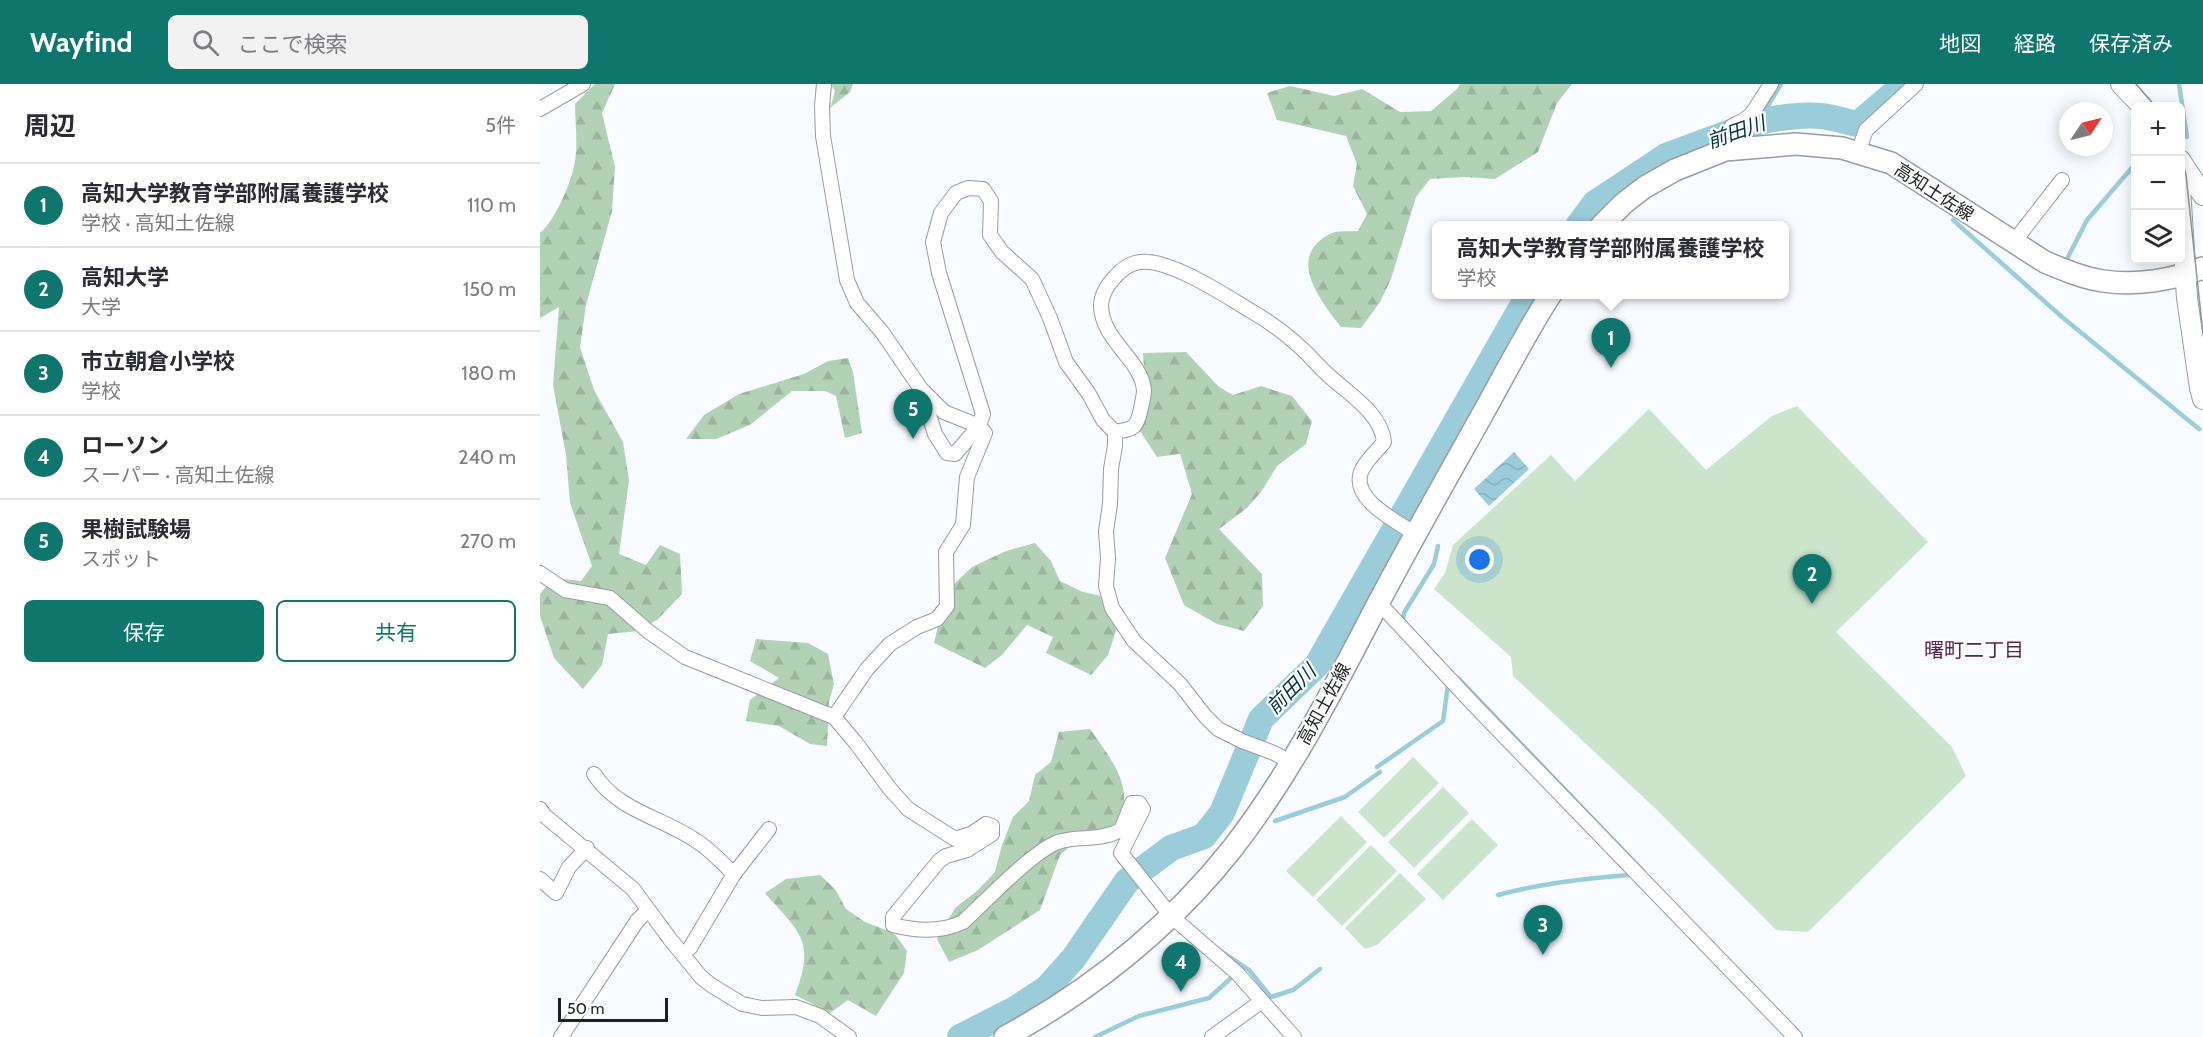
<!DOCTYPE html>
<html lang="ja">
<meta charset="utf-8">
<style>
:root{--surface:#fff;--page:#f2f2f3;--text:#2b2b33;--muted:#7c7c81;--line:#e1e1e2;--accent:#0f766e}
body{margin:0;font-family:Cabin,"Noto Sans JP",sans-serif;background:var(--page);color:var(--text)}
.controls{position:absolute;right:18px;top:18px;display:grid;overflow:hidden;border-radius:9px;box-shadow:0 3px 15px #0003}
.controls button{width:54px;height:54px;display:grid;place-items:center;padding:0;border:0;border-bottom:2px solid var(--line);background:var(--surface);color:var(--text);font:30px sans-serif}
.compass{position:absolute;left:1519px;top:18px;width:54px;height:54px;border-radius:50%;background:var(--surface);box-shadow:0 3px 15px #0003;rotate:55deg}
.scale{position:absolute;left:18px;bottom:15px;width:110px;box-sizing:border-box;padding-left:6px;border:3px solid #1e2021;border-top:0;font-size:16px;line-height:21px;white-space:nowrap;color:#1e2021;-webkit-text-stroke:4px #fff;paint-order:stroke}
.you{position:absolute;left:940px;top:476px;width:21px;height:21px;margin:-15px;border:4px solid #fff;border-radius:50%;background:#1a73e8;box-shadow:0 0 0 9px #1a73e833}
.badge{display:grid;place-items:center;width:39px;height:39px;border-radius:50%;background:var(--accent);color:#fff;font-size:20px;font-weight:700}
.pin{position:absolute;translate:-50% -50px;filter:drop-shadow(0 2px 3px #0008)}
.pin::after{content:'';position:absolute;top:32px;width:21px;height:18px;background:inherit;clip-path:polygon(0 0,100% 0,50% 100%)}
.popup{position:absolute;left:892px;top:137px;width:357px;height:78px;box-sizing:border-box;display:grid;place-content:center;border-radius:9px;background:var(--surface);filter:drop-shadow(0 2px 4px #0005);font-size:20px;white-space:nowrap;color:var(--muted)}
.popup b{font-size:22px;color:var(--text)}
.popup::after{content:'';position:absolute;left:50%;top:100%;margin-left:-12px;border:12px solid transparent;border-top-color:var(--surface)}
.list{margin:0;padding:0;list-style:none}
h2{display:flex;justify-content:space-between;align-items:center;height:78px;margin:0;padding:0 24px;font-size:26px}
h2 small{font-size:20px;font-weight:400;color:var(--muted)}
.list li{display:grid;grid-template-columns:39px 1fr auto;gap:18px;align-items:center;box-sizing:border-box;height:84px;padding:0 24px;border-top:2px solid var(--line)}
.list b{display:block;font-size:22px;white-space:nowrap}
.list p{margin:0;font-size:20px;white-space:nowrap;color:var(--muted)}
.list em{font-size:20px;font-style:normal;color:var(--muted)}
.actions{display:flex;gap:12px;padding:18px 24px}
.actions a{flex:1;padding:14px 0;border:2px solid var(--accent);border-radius:9px;text-align:center;font-size:21px;color:var(--accent)}
.actions .main{background:var(--accent);color:#fff}
.icon{flex:none;width:33px;height:33px;fill:none;stroke:currentColor;stroke-width:2;stroke-linecap:round;stroke-linejoin:round}
.map{position:relative;flex:none;width:1663px;height:953px;overflow:hidden}
header{display:flex;align-items:center;gap:36px;box-sizing:border-box;height:84px;padding:0 30px;background:var(--accent);color:#fff}
header strong{font-size:28px}
nav{display:flex;gap:33px;margin-inline-start:auto;font-size:21px}
.search{width:420px;height:54px;background:var(--page);display:flex;align-items:center;gap:15px;box-sizing:border-box;padding:0 21px;border-radius:9px;color:var(--muted);font-size:22px}
main{display:flex}
aside{flex:1;background:var(--surface)}
.map>svg:first-child{display:block}
.forest{fill:url(#forest-firs)}
.park{fill:#cae5cc}
.water{fill:url(#water-waves)}
.lines{fill:none;stroke-linecap:round;stroke-linejoin:round}
.stream{stroke:#9bccd9;stroke-width:4.5}
.river{stroke:#9bccd9;stroke-width:26}
.street-casing{stroke:#989ba0;stroke-width:16}
.secondary-casing{stroke:#989ba0;stroke-width:22}
.primary-casing{stroke:#989ba0;stroke-width:24}
.street{stroke:#fff;stroke-width:14}
.secondary{stroke:#fff;stroke-width:20}
.primary{stroke:#fff;stroke-width:21}
.tram{stroke:#929597;stroke-width:1.5}
.labels{text-anchor:middle;stroke-width:4.5;stroke-linejoin:round;paint-order:stroke}
.street-label{font-size:18px;fill:#1e2021;stroke:#fff}
.water-label{font-size:20px;font-style:italic;fill:#00303a;stroke:#fff}
.neighbourhood-label{font-size:20px;fill:#58224f;stroke:#fff}
</style>
<header>
<strong>Wayfind</strong>
<div class="search"><svg class="icon" aria-label="search" viewBox="0 0 24 24"><circle cx="10" cy="10" r="6"/><path d="M15 15l6 6"/></svg>ここで検索</div>
<nav><a>地図</a><a>経路</a><a>保存済み</a></nav>
</header>
<main>
<aside>
<h2>周辺<small>5件</small></h2>
<ul class="list">
<li><span class="badge">1</span><div><b>高知大学教育学部附属養護学校</b><p>学校 · 高知土佐線</p></div><em>110 m</em></li>
<li><span class="badge">2</span><div><b>高知大学</b><p>大学</p></div><em>150 m</em></li>
<li><span class="badge">3</span><div><b>市立朝倉小学校</b><p>学校</p></div><em>180 m</em></li>
<li><span class="badge">4</span><div><b>ローソン</b><p>スーパー · 高知土佐線</p></div><em>240 m</em></li>
<li><span class="badge">5</span><div><b>果樹試験場</b><p>スポット</p></div><em>270 m</em></li>
</ul>
<div class="actions"><a class="main">保存</a><a>共有</a></div>
</aside>
<div class="map">
<svg width="1663" height="953" viewBox="0 0 1663 953">
<defs>
<pattern id="forest-firs" width="22" height="20" patternUnits="userSpaceOnUse" patternTransform="scale(1.5)"><rect width="22" height="20" fill="#b2d2b5"/><path d="M5 1l3.5 6h-7zM16 11l3.5 6h-7z" fill="#99b49b"/></pattern>
<pattern id="water-waves" width="16" height="10" patternUnits="userSpaceOnUse" patternTransform="scale(1.5)"><rect width="16" height="10" fill="#9bccd9"/><path d="M0 5q4-4 8 0t8 0" fill="none" stroke="#85afba"/></pattern>
</defs>
<rect width="100%" height="100%" fill="#f8fbff"/>
<g class="forest">
<path d="M55 0H75L62 29 75 83 72 127 46 221 40 263 54 306 83 358 89 396 79 470 106 481 120 461 140 470 142 510 117 536 98 547 68 550 62 581 43 605 14 574 0 532V510L13 494 41 497 52 482 30 419 26 371 13 301 19 223 0 234V149C15 137 32 97 35 77 38 59 35 39 35 20Z"/>
<polygon points="290,0 313,0 310,8 290,24 295,7"/>
<path d="M920 0H1032L1017 19 998 68 955 95 925 93 890 95 876 113 851 195 840 218 821 244 801 243C781 217 745 173 790 150 797 146 809 148 818 147L827 130 813 102 817 80 806 52 737 36 727 9 750 2 794 12 822 5 860 28 891 27 917 5Z"/>
<polygon points="646,268 679,303 693,311 721,302 752,312 772,337 766,360 737,382 721,408 707,424 679,445 722,490 723,522 704,547 677,540 644,521 625,474 652,410 640,370 617,373 596,341 606,311 603,269"/>
<polygon points="308,274 313,288 322,349 305,354 296,312 285,307 252,307 210,341 176,355 146,355 164,331 199,310 264,290 288,277"/>
<polygon points="495,459 511,477 520,497 543,508 566,513 577,544 568,571 551,591 506,569 513,553 487,541 462,571 445,584 394,559 406,508 432,483 466,467"/>
<polygon points="216,555 268,559 288,570 294,600 289,618 287,662 270,660 239,642 206,637 210,616 239,594 210,577"/>
<path d="M550 645C566 668 595 702 580 732 576 740 568 748 563 755L535 758 520 771 500 826 438 866 409 878 397 855 415 824 438 806 455 788 462 761 473 733 489 717 495 691 511 678 519 648Z"/>
<path d="M280 791 295 805 306 825 325 838 354 849 367 867 364 889 336 932 308 916 290 929 255 911C276 857 260 849 225 809L246 795Z"/>
</g>
<g class="park">
<polygon points="1257,322 1388,458 1296,548 1412,663 1426,692 1268,848 1236,846 1115,724 973,592 971,573 894,505 905,489 913,461 1011,371 1035,397 1109,325 1166,386 1232,332"/>
<polygon points="873,673 899,699 844,754 818,728"/>
<polygon points="903,703 929,729 874,784 848,758"/>
<polygon points="801,732 827,758 773,813 746,787"/>
<polygon points="932,735 958,761 903,816 877,790"/>
<polygon points="831,761 857,787 802,842 776,816"/>
<polygon points="860,789 886,815 837,861 825,865 805,844"/>
</g>
<polygon class="water" points="974,368 989,385 949,422 934,405"/>
<g class="lines">
<g class="stream">
<polyline points="1639,0 1647,53"/>
<polyline points="1218,38 1241,0"/>
<polyline points="1413,136 1522,233 1659,345"/>
<polyline points="1525,179 1547,136 1596,79"/>
<polyline points="865,539 863,536 864,529 894,480 898,462"/>
<polyline points="919,595 1104,788"/>
<polyline points="837,683 903,637 908,601 905,598"/>
<polyline points="735,737 805,713 840,688"/>
<path d="M958 811C1003 799 1043 795 1088 791"/>
<polyline points="675,863 709,886 731,913 753,906 780,885"/>
<polyline points="555,953 599,932 669,914 690,895"/>
</g>
<g class="river">
<path d="M1038 142 1055 119 1126 72 1218 38C1238 34 1260 30 1281 32 1293 33 1306 38 1318 40L1365 0"/>
<polyline points="420,953 475,925 507,904 533,875 587,797 631,764 664,752 682,729 721,635 777,581 989,210"/>
</g>
<defs>
<g id="street">
<polyline points="284,0 282,22 283,52 307,196 317,219 342,248 381,305 404,328 439,342 445,349 427,393 423,441 406,468 407,522 397,535 377,543 350,560 327,585 294,633"/>
<polyline points="0,25 43,0"/>
<path d="M1189 65C1186 31 1197 47 1212 29 1219 20 1225 9 1231 0"/>
<polyline points="1318,68 1326,46 1376,0"/>
<polyline points="1473,159 1522,96"/>
<path d="M381 305 395 350 407 369 415 370 439 342 443 330 399 189 393 158 401 129 416 109 428 104 443 105 451 117 450 151 462 168 492 195 510 234 526 278 549 310 563 336 575 348C594 345 597 344 601 324 602 319 604 311 604 306 601 275 562 257 561 222 561 212 567 201 574 194 580 187 590 179 600 178 629 174 686 212 711 227 737 242 758 259 778 281 799 305 841 325 844 358 838 366 825 377 821 388 811 416 857 437 875 450"/>
<polyline points="575,348 575,362 571,385 570,420 566,447 568,474 566,502 572,524 594,557 640,600 665,632 678,645 702,657 734,669 752,679"/>
<path d="M0 489 25 506 70 514 109 548 145 573 294 633 316 659 350 705 368 725 415 755 431 750 446 740 452 742V750L427 766 406 772 399 777 353 833V841C376 847 400 849 423 838 445 818 493 767 518 758 540 751 558 758 581 746L592 719H599L603 725 581 769 631 832 697 889 754 953"/>
<polyline points="839,519 934,621 1255,953"/>
<path d="M54 690C78 727 121 733 155 756 170 765 181 778 194 790"/>
<polyline points="0,725 5,732 93,805 130,855 161,893 171,901 202,920 222,924 256,923 280,932 309,953"/>
<polyline points="0,795 16,809 29,783 47,764"/>
<polyline points="150,864 194,790 229,745"/>
<polyline points="21,953 97,837 108,826"/>
<polyline points="672,953 722,917"/>
</g>
<g id="secondary">
<polyline points="1581,0 1602,22"/>
<polyline points="1640,76 1663,111"/>
<polyline points="1640,104 1647,214 1660,304 1663,315"/>
</g>
<g id="primary">
<path d="M1061 142 1084 119 1105 103 1135 86 1185 66 1256 60 1302 64 1351 79 1505 178C1524 186 1543 194 1563 197 1595 202 1633 196 1663 184"/>
<path d="M465 953C553 905 630 843 692 765 748 693 790 612 832 531 867 464 904 399 941 333 964 292 985 250 1011 210"/>
</g>
</defs>
<use href="#street" class="street-casing"/>
<use href="#secondary" class="secondary-casing"/>
<use href="#primary" class="primary-casing"/>
<use href="#street" class="street"/>
<use href="#secondary" class="secondary"/>
<use href="#primary" class="primary"/>
<g class="tram">
<polyline points="1596,0 1615,22"/>
<polyline points="1640,68 1646,91 1663,250"/>
</g>
</g>
<g class="labels">
<g class="street-label">
<text transform="translate(1394 108) rotate(33)" y="6">高知土佐線</text>
<text transform="translate(784 620) rotate(-61)" y="6">高知土佐線</text>
</g>
<g class="water-label">
<text transform="translate(1196 48) rotate(-19)" y="7">前田川</text>
<text transform="translate(751 605) rotate(-45)" y="7">前田川</text>
</g>
<g class="neighbourhood-label">
<text x="1434" y="573">曙町二丁目</text>
</g>
</g>
</svg>
<div class="controls">
<button>+</button>
<button>−</button>
<button><svg class="icon" aria-label="layers" viewBox="0 0 24 24"><path d="M12 4l9 5-9 5-9-5zM3 14l9 5 9-5"/></svg></button>
</div>
<svg class="compass" viewBox="-18 -18 36 36"><path d="M0-13l5 13h-10z" fill="#e53935"/><path d="M0 13l5-13h-10z" fill="#7c7c81"/></svg>
<div class="scale">50 m</div>
<div class="you"></div>
<div class="pin badge" style="left:1071px;top:284px">1</div>
<div class="popup"><b>高知大学教育学部附属養護学校</b>学校</div>
<div class="pin badge" style="left:1272px;top:520px">2</div>
<div class="pin badge" style="left:1003px;top:871px">3</div>
<div class="pin badge" style="left:641px;top:908px">4</div>
<div class="pin badge" style="left:373px;top:355px">5</div>
</div>
</main>
